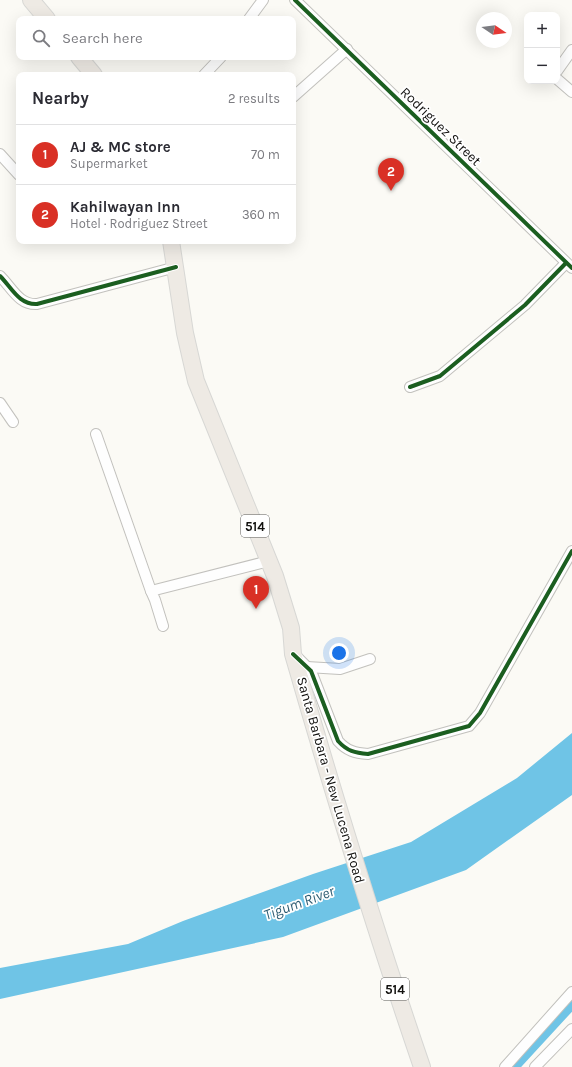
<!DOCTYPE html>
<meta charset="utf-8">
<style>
:root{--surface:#fff;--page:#f7f7f7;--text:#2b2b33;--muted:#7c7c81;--line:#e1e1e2;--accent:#d93025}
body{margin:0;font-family:Karla,sans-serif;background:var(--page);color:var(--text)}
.controls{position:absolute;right:12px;top:12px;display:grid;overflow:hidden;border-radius:8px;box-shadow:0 4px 16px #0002}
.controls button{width:36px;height:36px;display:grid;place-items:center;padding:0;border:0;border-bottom:1px solid var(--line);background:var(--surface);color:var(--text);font:20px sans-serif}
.compass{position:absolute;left:476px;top:12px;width:36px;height:36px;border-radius:50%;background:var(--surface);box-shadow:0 4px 16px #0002;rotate:103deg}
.you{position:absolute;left:339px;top:653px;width:14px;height:14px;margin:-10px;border:3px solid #fff;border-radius:50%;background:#1a73e8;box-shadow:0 0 0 6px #1a73e833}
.badge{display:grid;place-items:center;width:26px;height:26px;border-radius:50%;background:var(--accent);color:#fff;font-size:13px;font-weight:700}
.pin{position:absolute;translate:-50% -33px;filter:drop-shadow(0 1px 2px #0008)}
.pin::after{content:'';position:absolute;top:21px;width:14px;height:12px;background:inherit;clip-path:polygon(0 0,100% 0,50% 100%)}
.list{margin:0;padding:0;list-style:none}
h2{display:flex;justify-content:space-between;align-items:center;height:52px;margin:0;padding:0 16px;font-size:17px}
h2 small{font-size:13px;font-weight:400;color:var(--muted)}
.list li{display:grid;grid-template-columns:26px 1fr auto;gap:12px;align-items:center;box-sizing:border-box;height:60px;padding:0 16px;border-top:1px solid var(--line)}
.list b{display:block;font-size:15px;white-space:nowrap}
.list p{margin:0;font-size:13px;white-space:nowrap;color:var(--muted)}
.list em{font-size:13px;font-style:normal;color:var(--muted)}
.icon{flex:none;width:22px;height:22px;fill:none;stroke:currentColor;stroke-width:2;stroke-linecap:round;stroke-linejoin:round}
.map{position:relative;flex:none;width:572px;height:1067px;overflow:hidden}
.search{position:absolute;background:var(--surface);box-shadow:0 4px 16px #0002;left:16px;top:16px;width:280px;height:44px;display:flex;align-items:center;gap:10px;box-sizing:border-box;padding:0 14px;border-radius:8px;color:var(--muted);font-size:15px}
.panel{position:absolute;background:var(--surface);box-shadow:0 4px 16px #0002;left:16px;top:72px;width:280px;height:172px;border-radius:8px}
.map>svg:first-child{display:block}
.water{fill:#6fc4e6}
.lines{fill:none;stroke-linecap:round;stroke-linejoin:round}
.canal{stroke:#6fc4e6;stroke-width:9}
.minor-casing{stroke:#c2c1bd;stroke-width:12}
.primary-casing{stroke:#d7d7d4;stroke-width:18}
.minor{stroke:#fefefe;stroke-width:10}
.primary{stroke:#eeeae4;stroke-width:16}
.cycleway-casing{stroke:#fff;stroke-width:6}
.cycleway{stroke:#1b5e20;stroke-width:4}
.labels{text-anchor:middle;stroke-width:3.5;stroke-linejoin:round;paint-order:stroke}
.shield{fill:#fff;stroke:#595857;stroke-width:1}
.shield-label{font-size:13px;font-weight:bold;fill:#12110f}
.street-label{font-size:14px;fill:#12110f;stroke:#fff}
.water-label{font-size:15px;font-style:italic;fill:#2e5d73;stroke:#fff}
</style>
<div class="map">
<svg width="572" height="1067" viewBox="0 0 572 1067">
<rect width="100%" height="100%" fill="#fbfaf5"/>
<polygon class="water" points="572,733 572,795 466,870 283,937 0,999 0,968 128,944 183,921 313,874 411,842 517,778"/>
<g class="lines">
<polyline class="canal" points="515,1067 572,1005"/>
<defs>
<g id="minor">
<polyline points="295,0 572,268"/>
<polyline points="249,19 263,0"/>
<polyline points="557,71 572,50"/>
<polyline points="204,75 221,57"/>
<polyline points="557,79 572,92"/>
<polyline points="293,97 347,49"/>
<polyline points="0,154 19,175"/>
<path d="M0 276C12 288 19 305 37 304L176 267"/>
<polyline points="410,387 440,376 525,305 566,263"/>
<polyline points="0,403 13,422"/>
<polyline points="96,434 151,591"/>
<polyline points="163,626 155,600 151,591 269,561"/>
<path d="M295 655 311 671 338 741C347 751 355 753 368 754L469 726 480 713 572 551"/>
<polyline points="307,667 340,669 370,659"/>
<polyline points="505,1067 572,992"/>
<polyline points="535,1067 572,1029"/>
</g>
<g id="primary">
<polyline points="31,0 47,19"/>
<polyline points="79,57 94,75"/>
<path d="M171 241 185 333 196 381 275 576 291 628 293 654C333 793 375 930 422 1067"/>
</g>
</defs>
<use href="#minor" class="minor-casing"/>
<use href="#primary" class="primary-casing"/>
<use href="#minor" class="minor"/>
<use href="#primary" class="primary"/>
<defs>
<g id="cycleway">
<polyline points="295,0 572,268"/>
<path d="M0 276C12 288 19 305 37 304L176 267"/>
<polyline points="410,387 440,376 525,305 566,263"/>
<path d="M293 654 311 671 338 741C347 751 355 753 368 754L469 726 480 713 572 551"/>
</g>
</defs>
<use href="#cycleway" class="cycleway-casing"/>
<use href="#cycleway" class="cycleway"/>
</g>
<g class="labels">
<g class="shield">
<rect x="241" y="515" width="28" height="22" rx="3"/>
<rect x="381" y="978" width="28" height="22" rx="3"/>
</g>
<g class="shield-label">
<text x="255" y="531">514</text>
<text x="395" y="994">514</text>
</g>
<g class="street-label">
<text transform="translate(441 126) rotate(44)" y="5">Rodriguez Street</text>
<text transform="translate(331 780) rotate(74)" y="5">Santa Barbara - New Lucena Road</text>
</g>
<g class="water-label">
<text transform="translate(299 903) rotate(-20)" y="5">Tigum River</text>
</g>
</g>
</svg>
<div class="controls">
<button>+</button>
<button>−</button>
</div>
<svg class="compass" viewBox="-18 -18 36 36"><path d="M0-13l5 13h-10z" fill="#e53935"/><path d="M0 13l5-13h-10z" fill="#7c7c81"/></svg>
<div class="you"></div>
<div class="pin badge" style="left:256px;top:609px">1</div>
<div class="pin badge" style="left:391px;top:191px">2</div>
<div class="search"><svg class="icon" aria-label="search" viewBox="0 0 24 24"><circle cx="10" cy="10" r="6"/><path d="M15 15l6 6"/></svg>Search here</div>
<section class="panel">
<h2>Nearby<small>2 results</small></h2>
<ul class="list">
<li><span class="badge">1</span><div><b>AJ &amp; MC store</b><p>Supermarket</p></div><em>70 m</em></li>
<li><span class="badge">2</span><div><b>Kahilwayan Inn</b><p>Hotel · Rodriguez Street</p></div><em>360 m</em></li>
</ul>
</section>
</div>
